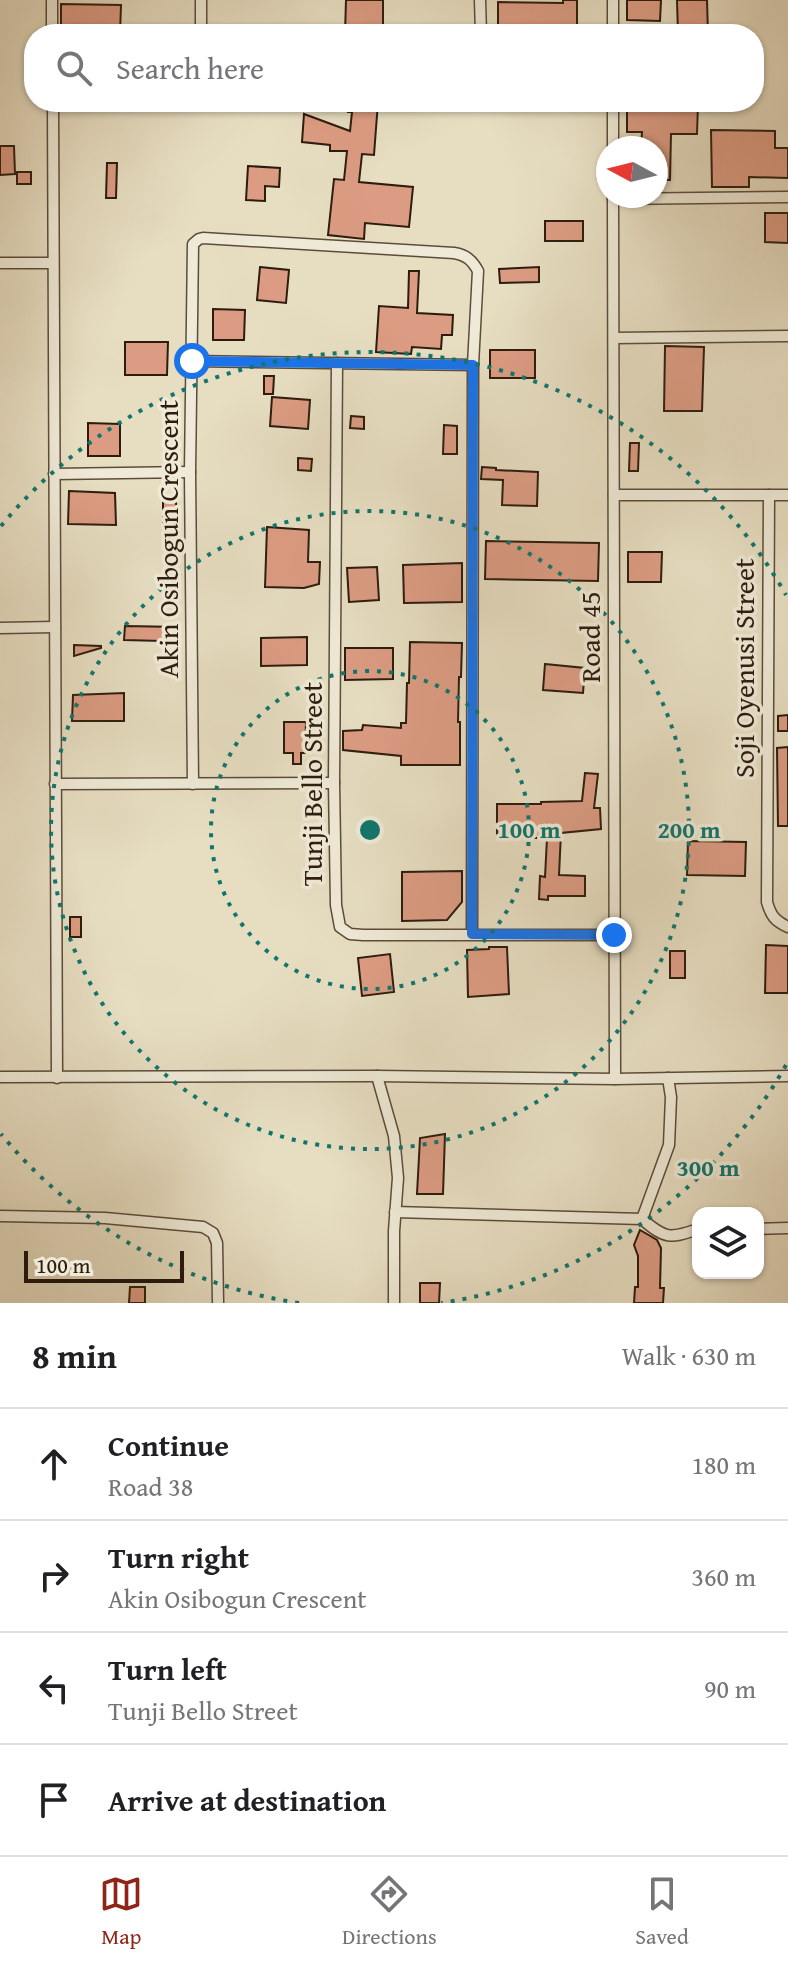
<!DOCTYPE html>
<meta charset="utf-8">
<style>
:root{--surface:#fff;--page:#f2f2f2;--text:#202124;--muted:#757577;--line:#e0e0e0;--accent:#8f2418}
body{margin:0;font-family:"Gentium Book Plus",serif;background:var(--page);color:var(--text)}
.controls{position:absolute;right:24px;bottom:24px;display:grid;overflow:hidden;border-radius:16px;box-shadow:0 2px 6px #0004}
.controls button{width:72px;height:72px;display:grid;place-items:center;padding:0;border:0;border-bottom:2px solid var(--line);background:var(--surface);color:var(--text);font:40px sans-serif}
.compass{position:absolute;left:596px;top:136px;width:72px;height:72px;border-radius:50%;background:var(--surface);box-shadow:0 2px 6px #0004;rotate:277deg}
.scale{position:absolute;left:24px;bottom:20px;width:160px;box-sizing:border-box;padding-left:8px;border:4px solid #2d1c0e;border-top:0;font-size:22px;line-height:28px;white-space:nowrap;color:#2d1c0e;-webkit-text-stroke:6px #efead7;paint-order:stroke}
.stop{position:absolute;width:24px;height:24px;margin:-18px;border:6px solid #1a73e8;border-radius:50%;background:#fff}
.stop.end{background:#1a73e8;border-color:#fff;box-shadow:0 2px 8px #0008}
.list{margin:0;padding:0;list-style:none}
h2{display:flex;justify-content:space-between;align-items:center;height:104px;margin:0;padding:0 32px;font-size:34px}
h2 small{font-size:26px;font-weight:400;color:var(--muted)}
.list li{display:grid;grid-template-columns:52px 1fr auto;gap:24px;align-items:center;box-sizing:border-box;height:112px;padding:0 32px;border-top:2px solid var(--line)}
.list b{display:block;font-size:30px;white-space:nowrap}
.list p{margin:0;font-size:26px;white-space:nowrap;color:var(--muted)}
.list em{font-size:26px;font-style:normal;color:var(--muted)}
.icon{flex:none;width:44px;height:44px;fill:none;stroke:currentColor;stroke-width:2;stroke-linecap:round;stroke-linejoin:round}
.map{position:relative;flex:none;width:788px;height:1303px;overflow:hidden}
.search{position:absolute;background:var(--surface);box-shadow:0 2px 6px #0004;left:24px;right:24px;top:24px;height:88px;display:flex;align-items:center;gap:20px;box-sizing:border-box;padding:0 28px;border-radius:32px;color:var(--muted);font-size:30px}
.sheet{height:552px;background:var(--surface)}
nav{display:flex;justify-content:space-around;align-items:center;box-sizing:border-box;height:112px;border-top:2px solid var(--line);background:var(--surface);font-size:22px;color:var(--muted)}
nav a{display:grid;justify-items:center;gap:4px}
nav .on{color:var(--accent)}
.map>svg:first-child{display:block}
.building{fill:#dc9c83;stroke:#2d1c0e;stroke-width:2}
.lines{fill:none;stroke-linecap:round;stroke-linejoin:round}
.minor-casing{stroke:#5c4c3b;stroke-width:13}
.minor{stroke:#efead7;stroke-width:10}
.route{stroke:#1a73e8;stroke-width:10}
.ring{fill:none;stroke:#0f766e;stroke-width:4;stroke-dasharray:4 8}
.labels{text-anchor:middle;stroke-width:7;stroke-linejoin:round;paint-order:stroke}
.street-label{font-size:28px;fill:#2d1c0e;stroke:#efead7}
.centre{fill:#0f766e;stroke:#efead7;stroke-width:4}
.ring-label{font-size:24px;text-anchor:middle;font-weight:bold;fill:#0f766e;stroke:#efead7;stroke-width:7;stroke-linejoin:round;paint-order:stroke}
</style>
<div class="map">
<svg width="788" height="1303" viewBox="0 0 788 1303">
<rect width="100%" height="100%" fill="#e7dec2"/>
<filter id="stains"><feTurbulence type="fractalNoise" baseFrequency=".0025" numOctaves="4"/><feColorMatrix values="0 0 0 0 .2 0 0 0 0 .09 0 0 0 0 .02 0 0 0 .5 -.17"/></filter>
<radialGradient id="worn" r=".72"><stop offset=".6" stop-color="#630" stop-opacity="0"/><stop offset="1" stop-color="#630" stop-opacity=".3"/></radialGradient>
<g class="building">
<polygon points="346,0 383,0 383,34 345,34"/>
<polygon points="563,0 577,0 577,26 498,25 498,2 563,3"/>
<polygon points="627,0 661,0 660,21 627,20"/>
<polygon points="677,0 707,0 708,34 678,34"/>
<polygon points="61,4 121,5 120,34 61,34"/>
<polygon points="349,102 378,102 374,155 362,154 359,182 413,187 409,227 365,223 364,239 328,235 334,179 344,180 347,151 330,151 330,145 302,142 304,114 350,131 352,112 348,112"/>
<polygon points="627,102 698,104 697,134 671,134 670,180 656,180 656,148 641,148 642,132 627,132"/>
<polygon points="711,130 775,131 775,148 788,148 788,178 749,177 749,187 712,187"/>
<polygon points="0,146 14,146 15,174 0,175"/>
<polygon points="107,163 117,163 116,198 106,198"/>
<polygon points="248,166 280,168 279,187 265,186 265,201 246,200"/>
<rect x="17" y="172" width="14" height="12"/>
<polygon points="765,213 788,213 788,243 765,242"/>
<rect x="545" y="221" width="38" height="20"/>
<polygon points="260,267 289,270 286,303 257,300"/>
<polygon points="539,267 539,282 500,283 499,269"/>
<polygon points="409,271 419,271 417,313 453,315 452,335 442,335 441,349 412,347 411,354 376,352 379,306 408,308"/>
<polygon points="213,309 245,310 244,340 213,340"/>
<polygon points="125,342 168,342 167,375 125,375"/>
<polygon points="665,346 704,347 702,411 664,411"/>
<rect x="490" y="350" width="45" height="28"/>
<polygon points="264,376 274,376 273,394 264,394"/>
<polygon points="272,397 310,400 308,429 270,426"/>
<polygon points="351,416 364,417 364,429 350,428"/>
<polygon points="88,423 120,424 120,456 88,456"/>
<polygon points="444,425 457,426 457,454 443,454"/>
<polygon points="630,443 639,443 638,471 629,471"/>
<polygon points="298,458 312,459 311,471 298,470"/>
<polygon points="482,467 496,468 496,470 538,472 537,506 502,505 503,480 481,479"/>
<polygon points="69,491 115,493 116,525 68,524"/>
<polygon points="176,501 177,529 163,530 163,502"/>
<polygon points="267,527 309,530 308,562 320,562 319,584 304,588 265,587"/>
<polygon points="486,541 599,543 598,581 485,579"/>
<polygon points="628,552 662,552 661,582 628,582"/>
<polygon points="462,563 462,602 404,603 403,565"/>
<polygon points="377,567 379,600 349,602 347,568"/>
<polygon points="125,626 179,627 180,638 162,639 162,641 124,640"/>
<polygon points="307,637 307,665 261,666 261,638"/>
<polygon points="410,642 462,643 461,677 459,677 458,722 460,722 460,765 401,765 401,756 343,750 343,731 362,730 363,725 401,728 401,723 406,723 407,683 409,683"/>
<polygon points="74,645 101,646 101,648 74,656"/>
<polygon points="345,648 393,648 393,679 345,680"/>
<polygon points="545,664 585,668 583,693 543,690"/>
<polygon points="124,693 124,721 72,721 73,695"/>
<polygon points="788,715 788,731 778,731 778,716"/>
<polygon points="284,722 306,722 305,753 301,753 301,764 293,764 293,753 284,753"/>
<polygon points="788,747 788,826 778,826 777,748"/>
<polygon points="585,773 598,774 594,808 600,808 601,829 561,833 559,875 585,876 585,896 548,896 548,900 539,899 540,876 545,877 547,838 497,838 497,804 541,804 541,802 582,801"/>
<polygon points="688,841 746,842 745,876 687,875"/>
<polygon points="462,871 462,902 447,920 402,921 402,872"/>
<rect x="70" y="917" width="11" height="20"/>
<polygon points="766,945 788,946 788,993 765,993"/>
<polygon points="489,947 507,947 509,994 468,997 467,950 489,949"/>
<rect x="670" y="951" width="15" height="27"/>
<polygon points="390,954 394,992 362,996 358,958"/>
<polygon points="445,1134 443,1194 417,1194 420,1138"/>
<polygon points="640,1230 657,1240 661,1248 660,1288 664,1288 663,1303 634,1303 635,1287 638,1287 638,1256 634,1245"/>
<polygon points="420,1283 440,1283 439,1303 420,1303"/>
<polygon points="130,1287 145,1287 145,1303 129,1303"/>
</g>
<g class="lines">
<defs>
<g id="minor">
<polyline points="52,0 52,34"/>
<polyline points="201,0 201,34"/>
<polyline points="480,0 481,34"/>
<polyline points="613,0 613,34"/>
<polyline points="53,102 57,1078"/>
<polyline points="613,148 613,102"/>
<polyline points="613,196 615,1079"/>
<polyline points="613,199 788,197"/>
<polyline points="0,263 53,263"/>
<polyline points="614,338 788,336"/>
<polyline points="192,361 473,365"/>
<polyline points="337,363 334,783 336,905 340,927 350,934 363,935 614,935"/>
<polyline points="54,474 190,472"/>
<polyline points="614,495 788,495"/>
<path d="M769 495 767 902C771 916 775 921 788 927"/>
<polyline points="0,628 55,627"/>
<polyline points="55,784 334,783"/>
<path d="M193 784 190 472 193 244 199 239 203 238 454 253C466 255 472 260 478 271L473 365 472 934"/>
<polyline points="377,1076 394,1136 398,1178 394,1231 394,1303"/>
<polyline points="0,1077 377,1076 615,1079 788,1076"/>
<polyline points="395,1212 642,1219 669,1145 671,1097 668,1078"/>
<polyline points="0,1216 105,1218 203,1227 213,1233 217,1243 218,1303"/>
<path d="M642 1219C665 1239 670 1239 698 1229"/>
<polyline points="758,1229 788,1228"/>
</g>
</defs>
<use href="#minor" class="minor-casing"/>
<use href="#minor" class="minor"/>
</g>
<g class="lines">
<polyline class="route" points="192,361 473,365 472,934 614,935"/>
</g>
<g class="ring">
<circle cx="370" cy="830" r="159"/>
<circle cx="370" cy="830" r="319"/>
<path d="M786 1065A478 478 0 0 1 441 1303M299 1303A478 478 0 0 1 1 1134M1 526A478 478 0 0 1 786 595"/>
</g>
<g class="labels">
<g class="street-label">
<text transform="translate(168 539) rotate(-90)" y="10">Akin Osibogun Crescent</text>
<text transform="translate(590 637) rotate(-90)" y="10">Road 45</text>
<text transform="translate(744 668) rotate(-90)" y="10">Soji Oyenusi Street</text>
<text transform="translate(312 784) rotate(-90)" y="10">Tunji Bello Street</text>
</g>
</g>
<circle cx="370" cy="830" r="12" class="centre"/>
<g class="ring-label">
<text x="529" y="838">100 m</text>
<text x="689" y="838">200 m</text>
<text x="708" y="1176">300 m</text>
</g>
<rect width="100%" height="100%" filter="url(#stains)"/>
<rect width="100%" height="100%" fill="url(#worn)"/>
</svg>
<div class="controls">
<button><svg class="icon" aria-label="layers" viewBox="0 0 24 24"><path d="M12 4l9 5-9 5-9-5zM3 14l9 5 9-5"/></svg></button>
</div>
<svg class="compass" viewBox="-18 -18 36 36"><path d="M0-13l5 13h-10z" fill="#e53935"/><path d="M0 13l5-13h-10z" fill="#757577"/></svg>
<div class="scale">100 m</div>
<div class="stop" style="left:192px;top:361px"></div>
<div class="stop end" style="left:614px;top:935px"></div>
<div class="search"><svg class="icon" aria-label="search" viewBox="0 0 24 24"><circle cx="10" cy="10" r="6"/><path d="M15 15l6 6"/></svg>Search here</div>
</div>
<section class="sheet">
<h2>8 min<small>Walk · 630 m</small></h2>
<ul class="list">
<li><svg class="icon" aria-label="ahead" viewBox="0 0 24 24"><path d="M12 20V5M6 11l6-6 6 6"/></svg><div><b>Continue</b><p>Road 38</p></div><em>180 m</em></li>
<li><svg class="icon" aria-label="right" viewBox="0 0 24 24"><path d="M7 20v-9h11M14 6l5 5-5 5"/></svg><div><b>Turn right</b><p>Akin Osibogun Crescent</p></div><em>360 m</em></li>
<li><svg class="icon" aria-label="left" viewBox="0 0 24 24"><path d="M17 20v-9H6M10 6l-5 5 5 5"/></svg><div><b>Turn left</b><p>Tunji Bello Street</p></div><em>90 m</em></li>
<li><svg class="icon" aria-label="arrive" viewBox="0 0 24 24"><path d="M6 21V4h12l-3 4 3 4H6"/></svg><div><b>Arrive at destination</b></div></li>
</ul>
</section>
<nav>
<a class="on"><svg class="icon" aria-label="map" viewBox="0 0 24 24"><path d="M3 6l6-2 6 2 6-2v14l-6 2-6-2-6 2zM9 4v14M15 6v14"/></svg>Map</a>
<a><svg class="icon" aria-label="directions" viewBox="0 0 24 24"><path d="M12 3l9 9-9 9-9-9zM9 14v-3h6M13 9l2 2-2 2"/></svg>Directions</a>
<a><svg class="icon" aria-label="saved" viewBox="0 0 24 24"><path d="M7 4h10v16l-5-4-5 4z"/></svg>Saved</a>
</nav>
